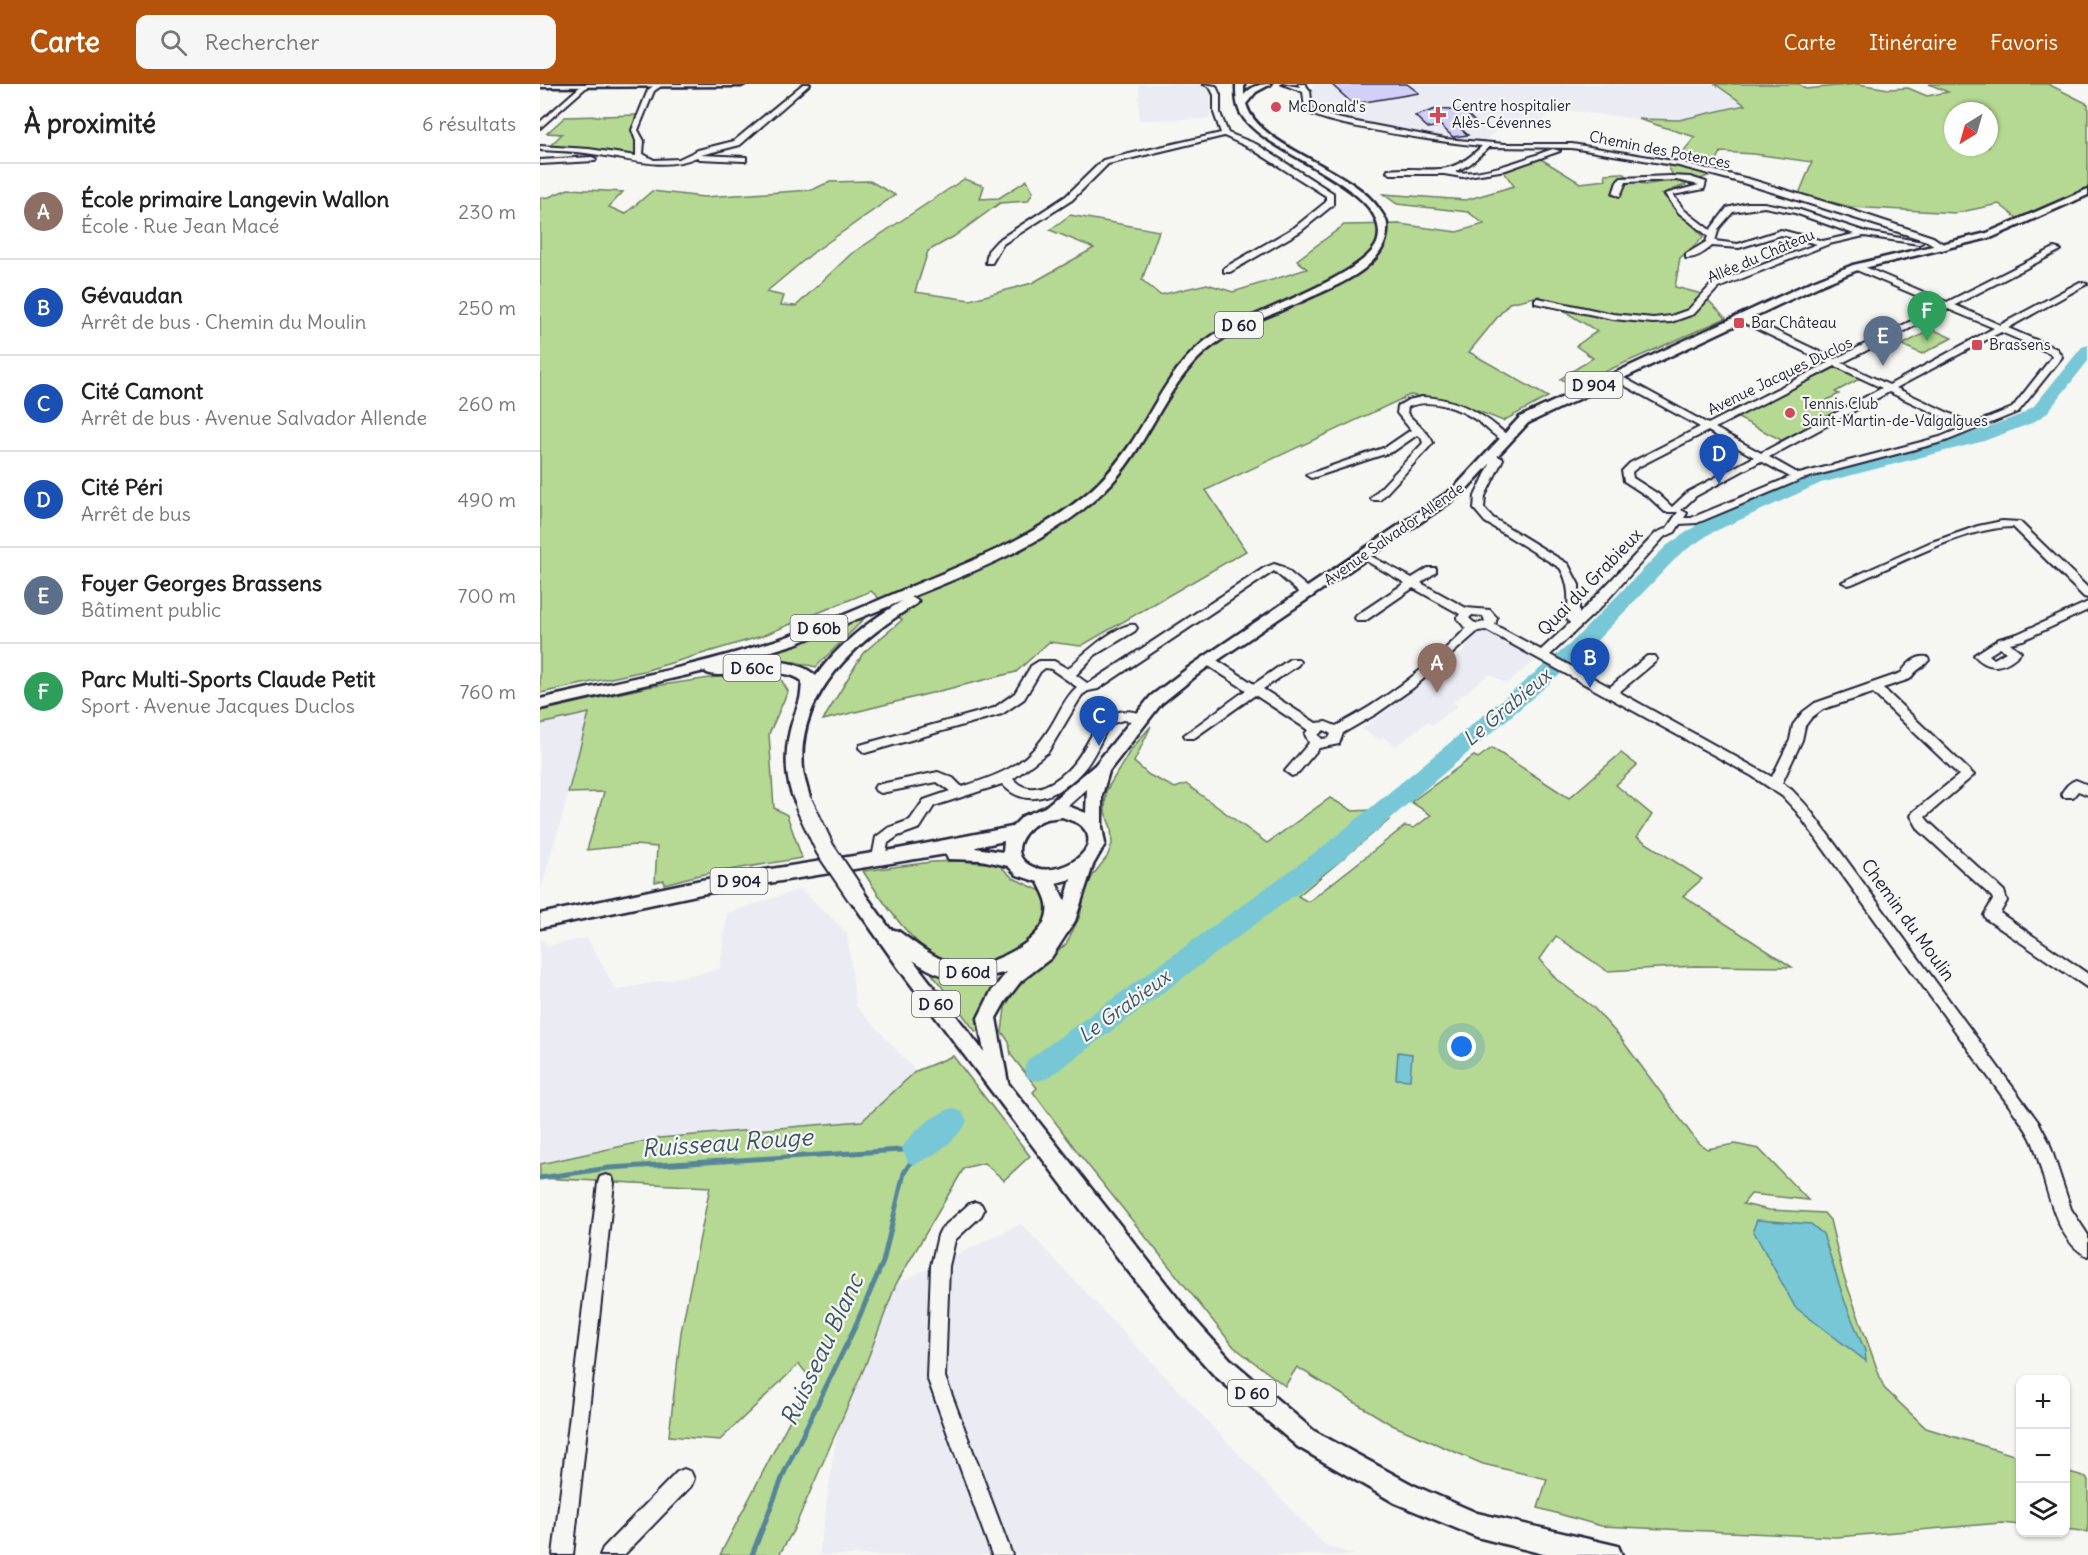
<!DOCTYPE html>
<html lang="fr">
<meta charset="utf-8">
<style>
:root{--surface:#fff;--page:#f6f6f6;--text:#222;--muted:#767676;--line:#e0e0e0;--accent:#b45309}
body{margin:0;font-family:Delius,sans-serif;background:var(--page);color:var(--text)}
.controls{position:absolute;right:18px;bottom:18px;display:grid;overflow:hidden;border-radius:12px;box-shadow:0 2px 4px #0004}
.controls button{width:54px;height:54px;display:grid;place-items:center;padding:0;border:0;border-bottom:2px solid var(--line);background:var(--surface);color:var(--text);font:30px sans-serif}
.compass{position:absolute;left:1404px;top:18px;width:54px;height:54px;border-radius:50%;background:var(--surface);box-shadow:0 2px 4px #0004;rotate:217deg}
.you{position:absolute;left:922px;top:963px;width:21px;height:21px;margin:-15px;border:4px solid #fff;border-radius:50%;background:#1a73e8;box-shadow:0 0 0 9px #1a73e833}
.badge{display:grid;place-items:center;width:39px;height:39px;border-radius:50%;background:var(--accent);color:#fff;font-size:20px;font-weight:700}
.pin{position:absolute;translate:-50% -50px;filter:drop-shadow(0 2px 3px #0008)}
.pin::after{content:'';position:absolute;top:32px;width:21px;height:18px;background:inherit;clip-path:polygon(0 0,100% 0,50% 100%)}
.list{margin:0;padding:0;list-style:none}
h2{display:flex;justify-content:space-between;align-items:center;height:78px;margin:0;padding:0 24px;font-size:26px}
h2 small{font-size:20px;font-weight:400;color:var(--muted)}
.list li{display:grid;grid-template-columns:39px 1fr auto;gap:18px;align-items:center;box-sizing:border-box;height:96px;padding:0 24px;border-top:2px solid var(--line)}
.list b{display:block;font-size:22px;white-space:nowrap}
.list p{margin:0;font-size:20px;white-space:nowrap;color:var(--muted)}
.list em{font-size:20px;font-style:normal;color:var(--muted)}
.icon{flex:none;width:33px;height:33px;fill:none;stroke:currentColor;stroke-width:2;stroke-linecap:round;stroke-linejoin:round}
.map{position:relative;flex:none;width:1548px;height:1471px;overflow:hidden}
header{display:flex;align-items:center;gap:36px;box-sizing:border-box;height:84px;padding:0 30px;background:var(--accent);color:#fff}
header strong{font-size:28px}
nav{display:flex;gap:33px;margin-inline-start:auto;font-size:21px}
.search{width:420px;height:54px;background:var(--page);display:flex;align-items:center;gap:15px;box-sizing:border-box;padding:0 21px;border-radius:12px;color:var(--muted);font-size:22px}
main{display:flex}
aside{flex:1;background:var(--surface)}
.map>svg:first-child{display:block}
.built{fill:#ebebf4}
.green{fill:#b5d892;stroke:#6c7d66;stroke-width:1.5;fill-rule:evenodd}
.water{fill:#78c7d6;stroke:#568598;stroke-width:1.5}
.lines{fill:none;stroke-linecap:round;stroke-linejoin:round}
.stream{stroke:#568598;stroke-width:5}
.canal{fill:#78c7d6;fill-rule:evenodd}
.river{fill:#78c7d6;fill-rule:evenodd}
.building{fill:#d2d0f9;stroke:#22223b;stroke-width:1.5}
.minor-casing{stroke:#22223b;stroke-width:4}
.major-casing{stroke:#22223b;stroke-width:5}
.minor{fill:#f6f6f2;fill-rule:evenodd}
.major{fill:#f6f6f2;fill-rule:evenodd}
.major-bridge-casing{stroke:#22223b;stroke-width:22;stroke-linecap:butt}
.major-bridge{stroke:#f6f6f2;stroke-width:18}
.poi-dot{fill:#d1495b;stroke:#f6f6f2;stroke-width:2}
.labels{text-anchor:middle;stroke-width:4.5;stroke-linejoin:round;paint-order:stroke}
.far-poi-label{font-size:15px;fill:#22223b;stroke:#f6f6f2;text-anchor:start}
.far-street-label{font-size:15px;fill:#22223b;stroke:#f6f6f2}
.shield{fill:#f6f6f2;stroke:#626272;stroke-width:1.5}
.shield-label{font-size:16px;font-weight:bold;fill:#22223b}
.street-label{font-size:18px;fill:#22223b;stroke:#f6f6f2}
.water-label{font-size:20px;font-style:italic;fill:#3c546a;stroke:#f6f6f2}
.near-water-label{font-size:24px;font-style:italic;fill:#3c546a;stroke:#f6f6f2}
</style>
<header>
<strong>Carte</strong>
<div class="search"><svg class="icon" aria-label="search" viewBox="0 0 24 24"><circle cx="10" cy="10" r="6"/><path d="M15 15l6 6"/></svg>Rechercher</div>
<nav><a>Carte</a><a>Itinéraire</a><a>Favoris</a></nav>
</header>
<main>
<aside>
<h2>À proximité<small>6 résultats</small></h2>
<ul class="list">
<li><span class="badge" style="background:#8d6e63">A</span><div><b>École primaire Langevin Wallon</b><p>École · Rue Jean Macé</p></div><em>230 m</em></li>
<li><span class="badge" style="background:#1a4fb4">B</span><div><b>Gévaudan</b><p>Arrêt de bus · Chemin du Moulin</p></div><em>250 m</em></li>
<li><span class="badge" style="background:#1a4fb4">C</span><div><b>Cité Camont</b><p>Arrêt de bus · Avenue Salvador Allende</p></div><em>260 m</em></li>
<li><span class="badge" style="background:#1a4fb4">D</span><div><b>Cité Péri</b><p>Arrêt de bus</p></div><em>490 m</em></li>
<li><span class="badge" style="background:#5c6f8a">E</span><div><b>Foyer Georges Brassens</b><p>Bâtiment public</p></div><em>700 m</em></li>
<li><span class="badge" style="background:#2e9e5b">F</span><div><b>Parc Multi-Sports Claude Petit</b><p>Sport · Avenue Jacques Duclos</p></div><em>760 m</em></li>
</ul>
</aside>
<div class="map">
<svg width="1548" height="1471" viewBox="0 0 1548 1471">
<rect width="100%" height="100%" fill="#f6f6f2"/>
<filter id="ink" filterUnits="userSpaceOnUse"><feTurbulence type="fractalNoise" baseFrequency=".0167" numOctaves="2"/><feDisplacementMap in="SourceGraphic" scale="12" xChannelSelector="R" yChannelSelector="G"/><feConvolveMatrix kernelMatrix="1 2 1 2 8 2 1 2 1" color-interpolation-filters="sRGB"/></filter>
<g filter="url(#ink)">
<g class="built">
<polygon points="599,0 671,0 670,35 599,36"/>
<polygon points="772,0 1175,0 1205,21 1139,36 1098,35 1013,25 1001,39 964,36 959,46 941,58 889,53 778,28 773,16"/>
<polygon points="946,546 997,575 966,600 950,590 913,618 918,622 892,641 887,638 856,662 843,653 840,656 822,645 927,565 925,563 937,548"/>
<polygon points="49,628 21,737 0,808 0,640"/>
<polygon points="261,805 307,849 316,922 376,987 322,1037 119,1054 0,1080 0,855 8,862 47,854 76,906 180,885 187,829"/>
<polygon points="481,1140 785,1461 814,1471 279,1471 297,1348 325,1282 356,1200"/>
</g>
<g class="green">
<path d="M1175 0H1259L1266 5 1318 0 1349 5 1368 4 1387 12 1408 8 1389 0H1508L1548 20V103L1478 135 1459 120 1416 129 1311 123 1259 110 1272 78 1214 70 1181 68 1177 76 1135 78 1155 53 1098 35 1139 36 1205 21ZM1413 27H1449V63H1413Z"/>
<path d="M97 31C91 47 97 54 95 70L91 72 7 65 22 50 7 49 25 33Z"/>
<polygon points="1001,75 1040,99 1066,96 1065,90 1082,89 1104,101 1135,96 1128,82 1106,77 1173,90 1122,110 1164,153 1140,174 1135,203 1162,210 1186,234 1035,301 1020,295 1053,274 1036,262 1057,247 999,212 969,219 929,268 1008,313 963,337 913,317 870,311 666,406 706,467 541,562 509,558 476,588 283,636 323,569 362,536 331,507 222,552 104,587 0,609 0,114 9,113 28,105 83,108 69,123 85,130 112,107 164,113 272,106 289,98 330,97 355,111 274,168 226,208 244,212 241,221 256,222 311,170 424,95 444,102 440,115 459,114 487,96 493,108 488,117 460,119 413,153 388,167 375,208 430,216 492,199 554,164 510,146 530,131 619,147 602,196 620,211 667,200 693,208 767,185 757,176 804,141 859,140 917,148 944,140 928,128 857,120 843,110 926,116 974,102 964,88"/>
<polygon points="1392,245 1412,254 1382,270 1362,261"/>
<polygon points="1297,283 1321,294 1295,308 1299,310 1287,316 1303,325 1243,357 1196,333"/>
<polygon points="318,536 323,536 276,583 255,578 202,577"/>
<polygon points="191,591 239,592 248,607 229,650 234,724 247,731 262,774 159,791 124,800 124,796 115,798 117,763 95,761 47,766 64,708 28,709 49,629 0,640 0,627 108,603"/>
<polygon points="611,642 594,678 609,691 635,704 646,700 727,759 790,714 813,727 832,726 849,736 758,812 768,818 865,742 874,744 891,731 871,718 934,672 938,674 952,664 1029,714 1081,669 1097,681 1076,701 1112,731 1097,753 1162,795 1143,812 1252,883 1155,882 1067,887 1016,852 1000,875 1016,895 1053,923 1079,952 1158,1059 1167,1065 1195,1060 1219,1065 1268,1116 1211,1110 1203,1120 1229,1126 1284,1129 1290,1136 1303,1190 1344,1304 1386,1344 1480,1373 1480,1441 1461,1439 1297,1453 1061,1442 998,1424 1007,1395 943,1380 852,1341 757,1283 745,1302 694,1263 539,1070 493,1008 497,1004 471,971 469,958 462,948 465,924 475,906 526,860 540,832 545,808 553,791 567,773 572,760 571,744 565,728 566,707 590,667"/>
<path d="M419 777 458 780 473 794 501 807C522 848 469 880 433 881 420 881 409 878 397 873 372 861 338 811 323 787L392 778Z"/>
<path d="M392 890 431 896 462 892C448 910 439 924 438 947L436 948Z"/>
<polygon points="413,972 490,1072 464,1096 444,1079 424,1084 356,1200 325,1282 253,1447 239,1471 180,1471 271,1295 259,1280 180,1356 129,1352 141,1248 170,1103 0,1094 0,1080 119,1054 322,1037 376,987"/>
<polygon points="1526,1387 1546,1393 1548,1396 1548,1448 1526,1445"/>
</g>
<g class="water">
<polygon points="858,968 872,970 870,996 856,995"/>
<polygon points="1217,1136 1271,1140 1283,1150 1305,1218 1325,1267 1326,1277 1255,1223 1213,1146"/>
</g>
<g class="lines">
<g class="stream">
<polyline points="0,1094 69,1084 377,1065"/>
<polyline points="212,1471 245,1387 314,1245 343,1178 364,1089 374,1073"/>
</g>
<polygon class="canal" points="377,1057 383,1060 385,1065 380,1078 374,1081 368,1078 366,1073 371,1060"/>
<g class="river">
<polygon points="1548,261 1548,277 1506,330 1492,339 1444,357 1281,399 1171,449 1140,470 1044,570 802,776 508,994 498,997 488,994 484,985 488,976 784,762 1030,560 1126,462 1157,441 1269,391 1432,349 1480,331 1494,322 1542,263"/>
<path d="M412 1024 422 1028 427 1037C419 1054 395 1072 377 1079L367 1075 362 1065C370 1048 394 1031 412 1024Z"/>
</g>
</g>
<g class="building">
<polygon points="791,0 867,0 879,9 813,20"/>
<polygon points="896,25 924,27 939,42 920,44 928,51 913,53 901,42 888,44 875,32"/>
</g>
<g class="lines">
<defs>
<g id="minor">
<polygon points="43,0 50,0 0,44 0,38"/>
<path d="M116 0H124L114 7 98 46 104 57 103 70 114 76 139 75 158 66 194 57 263 0H270L200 61 161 71 206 73V77H203L160 75 157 73C122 88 87 74 52 70 35 67 17 67 0 66V62L49 65 96 72V57L92 46 108 6Z"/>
<polygon points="663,0 676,2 680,11 680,29 688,49 716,60 793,109 793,121 761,147 690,188 684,188 684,184 755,143 786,118 786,112 710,64 684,52 568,80 532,116 463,160 452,179 446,179 448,167 457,157 526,112 563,76 681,49 674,29 674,11 670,3"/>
<path d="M742 0 760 3 758 0H765L770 7 772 24 777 29 801 35 905 55 965 60H1032L1139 78 1209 95 1305 124 1393 153 1409 164 1402 166 1387 157 1203 99 1139 82 1032 64 949 63 930 80 915 88C944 92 986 74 1013 65L1020 67 966 86 922 93 904 90H851L847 88 848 86C890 81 907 97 942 62 918 60 776 41 766 26 764 22 764 13 763 8Z"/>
<polygon points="52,73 56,75 55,77 0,80 0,76"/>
<path d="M1130 92 1150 93 1166 98 1164 105 1133 111 1144 126 1170 146 1187 124 1207 119H1224L1260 126 1326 148 1383 158 1379 160 1324 152 1289 160 1178 204 1154 230 1131 238 1113 239 1073 235 995 219V215L998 214 1073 230 1113 234 1131 232 1148 226 1172 200 1277 160 1241 151 1199 164 1172 162C1165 168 1156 175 1146 174V170L1166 158 1168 152 1139 129 1125 110 1159 101 1136 96 1086 98 1080 112 1073 110 1077 98 1081 94ZM1224 123 1255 129 1314 150 1283 157 1241 146 1198 160 1175 157 1179 144 1193 128Z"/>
<path d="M1514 164 1521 166 1415 221 1460 241 1540 198 1547 200 1468 244 1517 265 1522 273 1478 328 1406 357 1262 395 1157 439 1140 440 1135 448 1124 453 1061 523 1010 571 1070 603 1107 572H1115L1117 575 1115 578 1079 608 1232 693 1250 656 1253 641 1263 628 1275 619 1361 589C1367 580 1376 571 1387 573L1389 576C1383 584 1377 584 1370 595L1343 604 1434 691 1385 733 1389 738 1464 807 1467 817 1460 829 1548 890V904L1446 835 1444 831 1453 816 1452 813 1379 746 1371 732 1373 728 1419 691 1333 609 1283 625 1271 634 1265 642 1262 656 1242 699 1252 706 1267 722 1499 1039 1509 1058 1531 1125 1548 1151V1172C1513 1158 1505 1090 1493 1059 1488 1047 1480 1037 1473 1027L1257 728 1242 712 1212 692 946 546 938 547 873 604 836 630 803 649 799 660 779 664 757 690 752 692 745 687 769 659 765 650 768 646 715 611 654 654H646L644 651 706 606 664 579 662 576 664 573H672L714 600 750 575H758L760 578 758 581 723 605 776 639 786 638 796 642C844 617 888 583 926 545L917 534 920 530 873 504 825 537H817L815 534 817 531 865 499 821 474 820 472 825 469 872 494 888 484H896V488L881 499 926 524 950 526 957 534 955 541 1001 566 1030 539 1027 535C1029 517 1030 500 1020 484L945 438 934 425 935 412 952 376 946 371 951 368 963 375 945 412 944 424 953 434 1028 480 1039 501V530L1116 449 1127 444 1138 428H1125L1110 414 1084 397 1082 387 1090 379 1160 343 1071 294V290H1077L1168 340 1288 279 1198 236V232H1204L1295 275 1401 222 1314 185V181H1320L1407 218ZM1408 225 1454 244 1349 301 1302 279ZM1461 248 1510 269 1512 273 1472 324 1432 340 1356 304ZM1295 282 1342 304 1221 369 1175 344ZM1349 308 1424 343 1400 353 1259 390 1229 373ZM1168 347 1214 373 1148 408 1132 423 1118 410 1093 394 1092 388 1098 383ZM1221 377 1250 393 1151 434H1144L1147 429 1141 426 1156 412ZM932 531 943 532 945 537C938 541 934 540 929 534ZM784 646 791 650 789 654 782 655 778 651Z"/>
<path d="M882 313C917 314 945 330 970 354L962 356C953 351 947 344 939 338 920 324 890 313 868 323L867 329C875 339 889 348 893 359L840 416H832L831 414 883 359 881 353 877 351 854 367 775 393 771 394 766 391 846 363 871 346 857 329 858 322 868 316Z"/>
<path d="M1462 437 1480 438 1548 504V514L1544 513 1473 443C1425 443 1357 481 1312 500L1308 501 1302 498 1389 459 1438 442Z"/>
<path d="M734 480 743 483 772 507V513H764L734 487 558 605 548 607 542 611 508 668 473 695C492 716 519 697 534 679 545 666 552 648 562 634 574 627 595 623 606 634L600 638 583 636 570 640C561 655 555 672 544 685 523 710 487 728 462 700L394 722 380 744 358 752 348 759 344 778H334L332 774 336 753 348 744 370 736 384 716 410 707 397 698 341 709 336 707 334 704 336 701 398 688 413 694 422 703C465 689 487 681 511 642 519 629 526 612 537 603L511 585 505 584 500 588 484 615 462 630 325 669 319 664 320 661 454 624 475 609 491 582 499 577H514L528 585C540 573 578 538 595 541L597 544 595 547 555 571 536 591 547 599 551 598 724 484Z"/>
<path d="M1548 518V526L1483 556 1470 559 1481 568C1466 584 1449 588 1434 571L1459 555 1477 550ZM1460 564 1466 568 1454 575 1449 571Z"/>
<path d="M1536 696 1548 701V711L1538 707 1533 713H1523L1521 710C1525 704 1529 698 1536 696Z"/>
<polygon points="66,1091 72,1093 74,1099 33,1471 13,1471 58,1099 60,1093"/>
<polygon points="435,1118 441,1120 444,1126 441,1132 415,1156 409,1182 405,1293 472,1471 452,1471 387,1293 391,1182 398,1151 401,1145 429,1120"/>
<polygon points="144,1385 151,1388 154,1395 151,1402 84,1471 60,1471 63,1464 137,1388"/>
</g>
<g id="major">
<polygon points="0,0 205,0 201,2 0,3"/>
<path d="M696 0H704V11C712 2 719 0 731 0L716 8 706 20C718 64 811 83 839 125 842 130 846 134 847 140 851 181 798 201 767 215 733 231 694 243 666 267 623 304 607 366 565 406 512 458 439 485 371 513L378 517 376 520C318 556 256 609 263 685 264 696 269 709 272 720L270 724H258C243 698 244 660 254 633 260 616 261 615 262 597 238 578 173 599 165 587L0 625V615C75 598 151 583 225 560 277 544 327 521 377 500 435 476 495 452 544 412 563 397 578 378 592 358 616 321 634 277 672 252 704 231 830 191 838 156 851 103 724 71 701 30 696 21 696 10 696 0ZM362 517C329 537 298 561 276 592 254 572 217 577 189 580L255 560Z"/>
<path d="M1548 105V111L1453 153 1320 185 1281 201 988 339 922 410 662 587 621 620 569 687 562 711V743L565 760 553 781 535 837 511 874 481 897 465 918 456 934 468 999 654 1235 690 1275 774 1347 873 1401 937 1429 1078 1462 1082 1471H1007L937 1453 855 1419 758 1363 674 1291 638 1251 557 1147 360 886 307 811 310 806 316 804 322 806 350 845 358 847C378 861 398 879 423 881 450 884 503 858 507 829 509 817 503 809 498 798L477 791 468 782 441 776 408 775 406 770 161 810 0 844V830L161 796 358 765 472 743 483 732 505 723 555 681 611 612 652 581 914 404 980 333 1273 197 1313 181 1447 149ZM547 705 546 729 528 722ZM522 733C527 735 535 737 539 740 570 763 517 798 489 781 467 768 486 742 504 736 509 734 516 734 522 733ZM464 757 463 768 435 764 436 763ZM531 795 525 817 516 799ZM373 876C407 900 429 897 467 888L451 908 438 934 444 968Z"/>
</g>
</defs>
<use href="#minor" class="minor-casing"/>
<use href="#major" class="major-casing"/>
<use href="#minor" class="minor"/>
<use href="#major" class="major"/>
<defs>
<polyline id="major-bridge" points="264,720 285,765 316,811"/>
</defs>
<use href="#major-bridge" class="major-bridge-casing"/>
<use href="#major-bridge" class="major-bridge"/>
</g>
</g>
<g class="poi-dot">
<circle cx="736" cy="23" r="6"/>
<path d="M895 22h6v6h6v6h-6v6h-6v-6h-6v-6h6z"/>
<rect x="1193" y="233" width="12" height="12" rx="3"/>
<rect x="1431" y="255" width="12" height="12" rx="3"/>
<circle cx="1250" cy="329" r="6"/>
</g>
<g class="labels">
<g class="far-poi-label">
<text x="912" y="27">Centre hospitalier<tspan x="912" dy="17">Alès-Cévennes</tspan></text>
<text x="748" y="28">McDonald's</text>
<text x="1211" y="244">Bar Château</text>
<text x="1449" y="266">Brassens</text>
<text x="1262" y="325">Tennis Club<tspan x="1262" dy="17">Saint-Martin-de-Valgalgues</tspan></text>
</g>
<g class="far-street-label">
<text transform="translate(1120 66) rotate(11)" y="5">Chemin des Potences</text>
<text transform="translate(1221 172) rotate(-23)" y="5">Allée du Château</text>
<text transform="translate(1240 292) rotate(-26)" y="5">Avenue Jacques Duclos</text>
<text transform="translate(854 450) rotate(-35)" y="5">Avenue Salvador Allende</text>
</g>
<g class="shield">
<rect x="675" y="228" width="48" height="26" rx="4.5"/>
<rect x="1025.5" y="288" width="57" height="26" rx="4.5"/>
<rect x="250.5" y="531" width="57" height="26" rx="4.5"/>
<rect x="183.5" y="571" width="57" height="26" rx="4.5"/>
<rect x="170.5" y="784" width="57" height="26" rx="4.5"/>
<rect x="399.5" y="875" width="57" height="26" rx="4.5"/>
<rect x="372" y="907" width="48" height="26" rx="4.5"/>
<rect x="688" y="1296" width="48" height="26" rx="4.5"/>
</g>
<g class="shield-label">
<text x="699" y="247">D 60</text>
<text x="1054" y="307">D 904</text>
<text x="279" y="550">D 60b</text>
<text x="212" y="590">D 60c</text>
<text x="199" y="803">D 904</text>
<text x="428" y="894">D 60d</text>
<text x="396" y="926">D 60</text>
<text x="712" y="1315">D 60</text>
</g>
<g class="street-label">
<text transform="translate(1050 498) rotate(-46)" y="6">Quai du Grabieux</text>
<text transform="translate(1368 836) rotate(54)" y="6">Chemin du Moulin</text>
</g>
<g class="water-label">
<text transform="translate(967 623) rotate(-40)" y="7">Le Grabieux</text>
<text transform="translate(584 922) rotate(-36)" y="7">Le Grabieux</text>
</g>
<g class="near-water-label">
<text transform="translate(187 1059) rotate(-4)" y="8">Ruisseau Rouge</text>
<text transform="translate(282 1266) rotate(-65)" y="8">Ruisseau Blanc</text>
</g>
</g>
</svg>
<div class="controls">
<button>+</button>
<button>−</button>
<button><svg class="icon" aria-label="layers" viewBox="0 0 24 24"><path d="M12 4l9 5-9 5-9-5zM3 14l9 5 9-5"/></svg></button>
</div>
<svg class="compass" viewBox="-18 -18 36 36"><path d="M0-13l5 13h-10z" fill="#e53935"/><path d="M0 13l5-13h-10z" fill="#767676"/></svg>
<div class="you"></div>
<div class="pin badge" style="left:897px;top:609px;background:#8d6e63">A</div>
<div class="pin badge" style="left:1050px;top:604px;background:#1a4fb4">B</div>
<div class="pin badge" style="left:559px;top:662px;background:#1a4fb4">C</div>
<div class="pin badge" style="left:1179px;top:400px;background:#1a4fb4">D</div>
<div class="pin badge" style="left:1343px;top:282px;background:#5c6f8a">E</div>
<div class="pin badge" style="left:1387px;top:257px;background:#2e9e5b">F</div>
</div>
</main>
